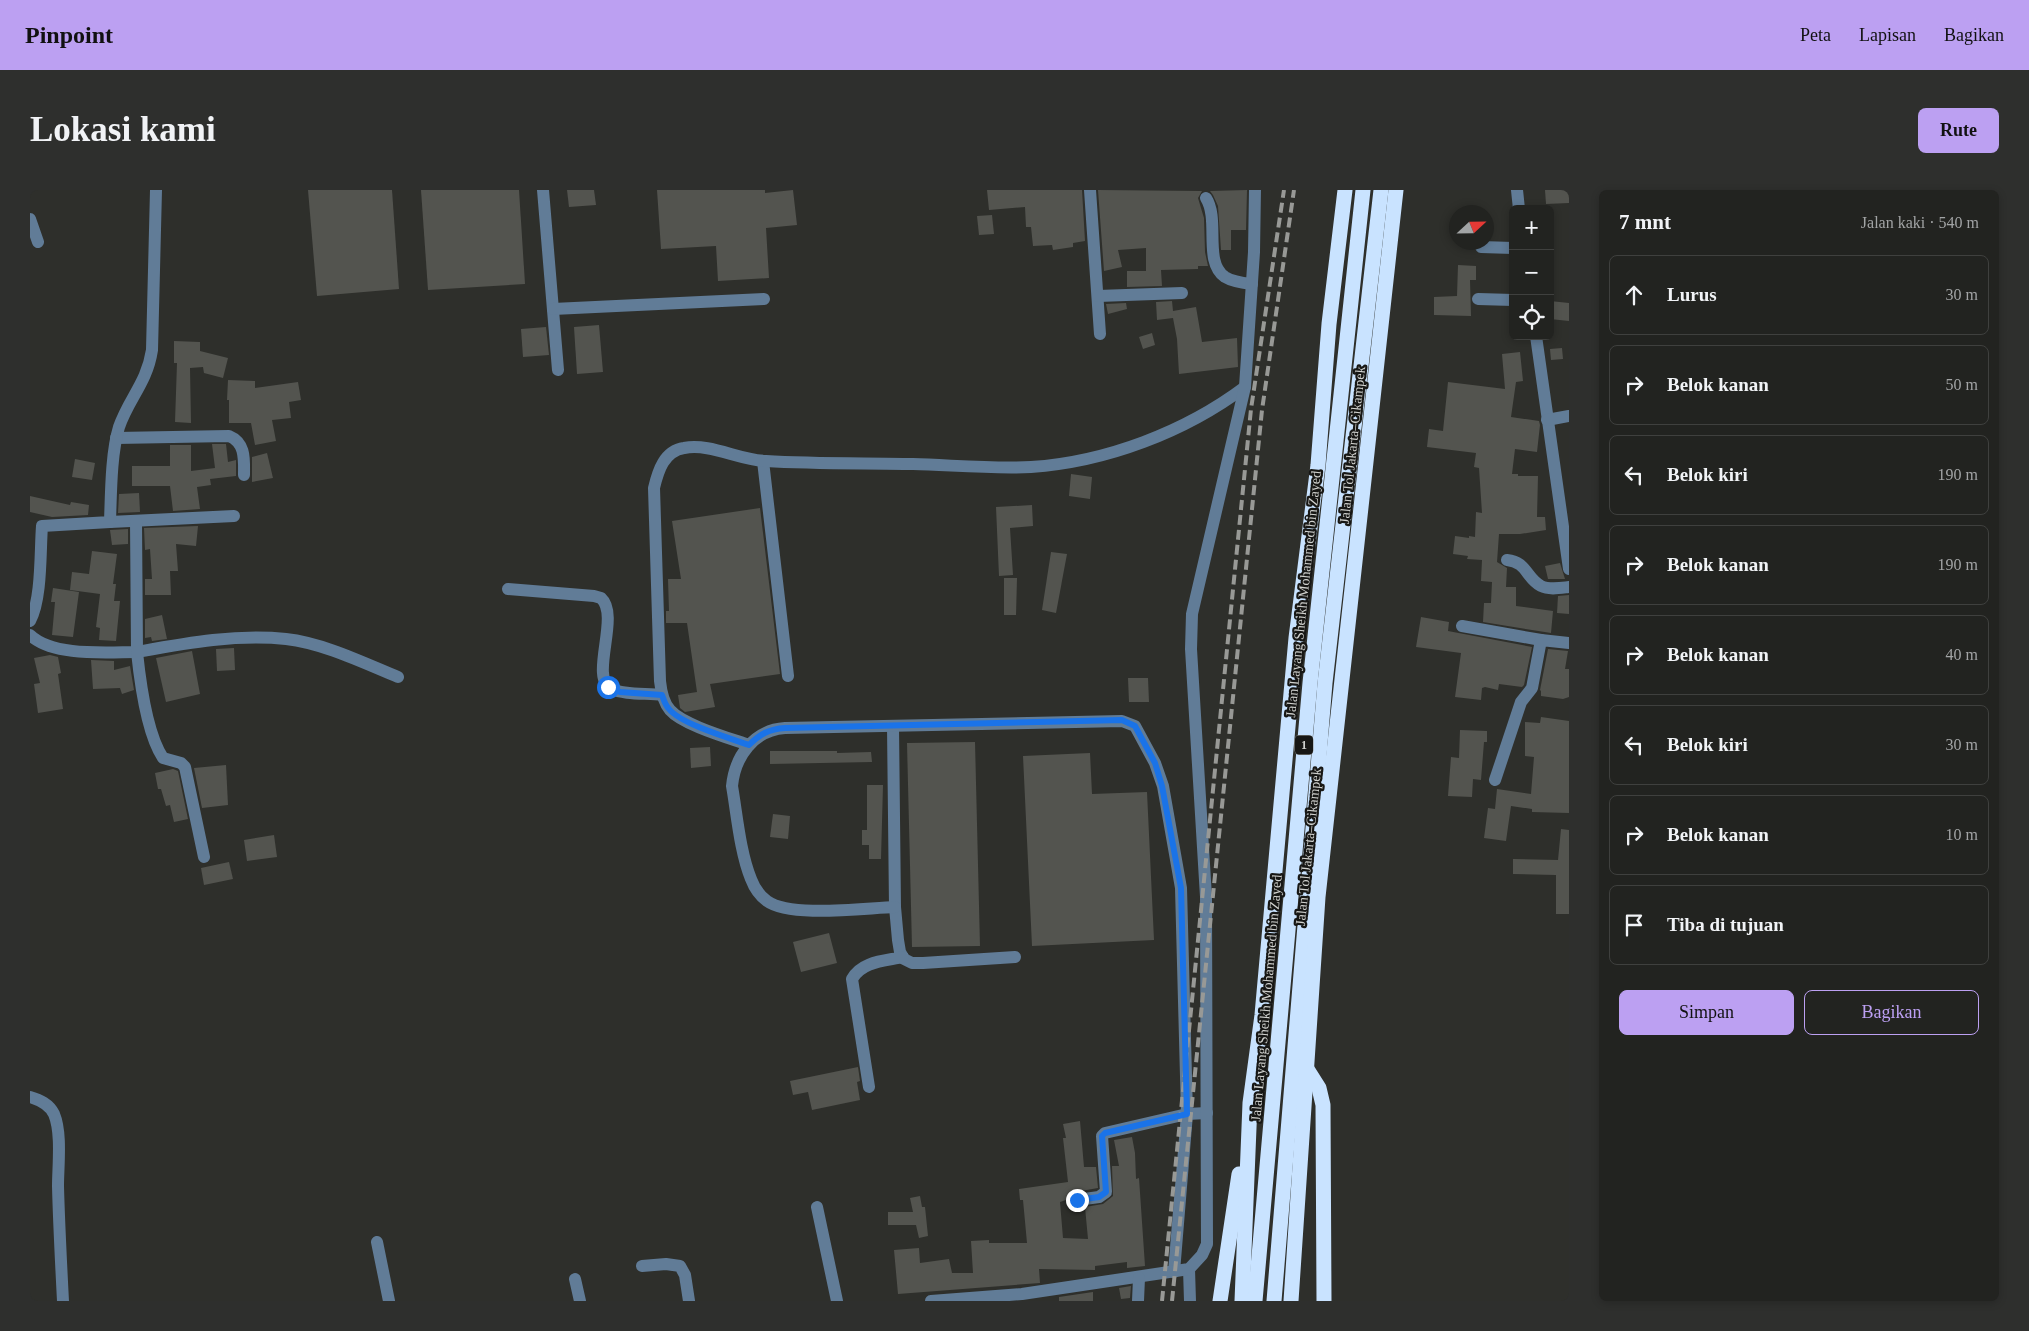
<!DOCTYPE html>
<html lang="id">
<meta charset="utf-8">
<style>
:root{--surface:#222320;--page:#2e2f2d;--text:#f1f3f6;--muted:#a2a4a5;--line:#3f403e;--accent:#bca0f2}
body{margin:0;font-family:"Times New Roman",serif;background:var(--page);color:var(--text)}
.controls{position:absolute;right:15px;top:15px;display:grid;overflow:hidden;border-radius:8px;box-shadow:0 2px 8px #0003}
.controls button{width:45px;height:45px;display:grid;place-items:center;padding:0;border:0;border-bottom:1px solid var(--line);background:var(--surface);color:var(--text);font:25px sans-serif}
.compass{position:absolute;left:1419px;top:15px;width:45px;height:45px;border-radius:50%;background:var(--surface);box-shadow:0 2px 8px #0003;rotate:68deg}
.stop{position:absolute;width:15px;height:15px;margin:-11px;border:4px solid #1a73e8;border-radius:50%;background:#fff}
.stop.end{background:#1a73e8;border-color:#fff;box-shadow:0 1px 5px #0008}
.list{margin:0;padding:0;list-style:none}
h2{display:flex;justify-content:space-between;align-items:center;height:65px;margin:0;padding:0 20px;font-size:21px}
h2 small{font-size:16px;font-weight:400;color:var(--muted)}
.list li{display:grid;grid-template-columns:32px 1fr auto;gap:15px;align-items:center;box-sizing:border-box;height:80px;margin:0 10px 10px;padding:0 10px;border:1px solid var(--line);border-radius:8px}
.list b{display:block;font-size:19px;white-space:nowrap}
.list em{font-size:16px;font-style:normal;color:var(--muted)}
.actions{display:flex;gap:10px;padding:15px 20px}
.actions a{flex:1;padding:11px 0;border:1px solid var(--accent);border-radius:8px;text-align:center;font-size:18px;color:var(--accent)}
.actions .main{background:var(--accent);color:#111}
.icon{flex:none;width:28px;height:28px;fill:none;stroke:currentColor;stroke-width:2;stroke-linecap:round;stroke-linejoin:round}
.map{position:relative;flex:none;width:1539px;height:1111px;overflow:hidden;border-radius:8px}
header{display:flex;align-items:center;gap:30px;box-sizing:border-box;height:70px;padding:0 25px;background:var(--accent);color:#111}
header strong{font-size:24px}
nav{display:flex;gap:28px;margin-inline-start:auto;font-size:18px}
.intro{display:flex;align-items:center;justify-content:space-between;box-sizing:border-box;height:120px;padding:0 30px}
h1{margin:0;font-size:35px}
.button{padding:12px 22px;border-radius:8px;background:var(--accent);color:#111;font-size:18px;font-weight:700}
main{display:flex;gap:30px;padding:0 30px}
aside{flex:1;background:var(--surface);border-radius:8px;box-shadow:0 2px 8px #0003}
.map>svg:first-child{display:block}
.building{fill:#53544f}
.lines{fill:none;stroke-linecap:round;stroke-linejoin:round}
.minor{stroke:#617c97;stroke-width:12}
.highway{stroke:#c9e3ff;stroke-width:15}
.rail{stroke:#989996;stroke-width:4;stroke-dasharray:10 5;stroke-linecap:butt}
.route{stroke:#1a73e8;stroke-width:6}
.labels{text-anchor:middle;stroke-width:4.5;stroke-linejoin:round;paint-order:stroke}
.shield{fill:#171715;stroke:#999a97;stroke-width:1}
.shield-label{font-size:12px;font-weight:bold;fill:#d1d2cf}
.street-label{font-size:14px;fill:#d1d2cf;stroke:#171715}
</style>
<header>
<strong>Pinpoint</strong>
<nav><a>Peta</a><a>Lapisan</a><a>Bagikan</a></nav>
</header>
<div class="intro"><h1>Lokasi kami</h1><a class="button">Rute</a></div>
<main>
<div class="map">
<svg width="1539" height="1111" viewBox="0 0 1539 1111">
<rect width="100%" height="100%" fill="#2e2f2b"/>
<g class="building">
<polygon points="278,0 362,0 369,99 287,106"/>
<polygon points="391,0 489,0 495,94 398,100"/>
<polygon points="537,0 564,0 566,15 539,17"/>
<polygon points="627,0 735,0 735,3 763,0 767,35 736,38 739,88 688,91 686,56 631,59"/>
<polygon points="957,0 1052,0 1055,51 1043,53 1043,57 1023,60 1022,55 1003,56 1001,37 996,37 995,17 959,20"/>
<polygon points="1068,0 1172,1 1168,8 1174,28 1175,62 1178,76 1168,76 1168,79 1131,80 1132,96 1097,97 1097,81 1116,81 1116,58 1088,60 1092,77 1074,81"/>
<polygon points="1217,0 1216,40 1201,40 1201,60 1191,60 1188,16 1183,5 1180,1"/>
<polygon points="1515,0 1539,0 1539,13 1516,14"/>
<polygon points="962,25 964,44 949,45 947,26"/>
<polygon points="1428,75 1446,76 1446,90 1440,90 1441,126 1404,125 1404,107 1427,106"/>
<polygon points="1142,111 1143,121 1166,117 1172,152 1207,148 1208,177 1149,184 1147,149 1143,128 1127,130 1126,112"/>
<polygon points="1520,111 1539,113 1539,131 1520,129"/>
<polygon points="1096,113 1097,119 1078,124 1076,114"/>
<polygon points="569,135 573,182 547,184 544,137"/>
<polygon points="516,137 519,165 493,167 491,139"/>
<polygon points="1122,143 1125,155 1113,159 1109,147"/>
<polygon points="144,151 170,152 170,161 198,168 193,188 174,183 173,177 160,178 161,233 145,232 147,173 144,173"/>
<polygon points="1532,158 1533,169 1521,170 1520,159"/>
<polygon points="1490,162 1493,191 1486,192 1481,227 1509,231 1510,235 1507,262 1485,259 1482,284 1488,284 1488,286 1508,286 1507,327 1515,327 1516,340 1490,344 1469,344 1467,372 1477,378 1476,397 1486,397 1486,416 1523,421 1521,443 1453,432 1454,413 1461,413 1462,392 1451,391 1452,370 1437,369 1438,366 1423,364 1425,346 1439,348 1439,346 1445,347 1446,322 1452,323 1449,278 1444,277 1446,263 1397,257 1399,239 1413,241 1418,192 1475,199 1472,164"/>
<polygon points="198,190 225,191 225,198 268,192 271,210 259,212 261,228 242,230 246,251 225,255 221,233 199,233 199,210 197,210"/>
<polygon points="182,254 196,254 198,272 206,270 206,286 180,289 181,295 167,297 170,319 143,321 140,296 102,296 102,276 140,276 140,255 161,255 161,281 185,278"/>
<polygon points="237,263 243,288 222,292 222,267"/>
<polygon points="45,269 65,273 62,290 42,287"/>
<polygon points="1041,284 1062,287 1060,309 1039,306"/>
<polygon points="109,303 110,322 88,323 89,304"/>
<polygon points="0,306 40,315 41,312 59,315 58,325 22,327 0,322"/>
<polygon points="1002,315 1003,336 980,338 983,385 969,386 966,317"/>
<polygon points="730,318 750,484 680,494 685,517 655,522 650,518 648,505 667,502 657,433 636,433 636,421 639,421 638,389 651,389 642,331"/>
<polygon points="168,336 166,356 146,354 148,381 140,381 141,405 115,405 115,389 122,389 120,359 115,360 114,338"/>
<polygon points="98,339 98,354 82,355 80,340"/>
<polygon points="62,361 87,364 83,394 86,394 84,411 90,411 86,451 69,450 70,438 66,437 70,404 40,400 42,382 59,384"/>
<polygon points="1021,362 1037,364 1026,423 1012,420"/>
<polygon points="1530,373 1535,389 1518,389 1515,376"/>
<polygon points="974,388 987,388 986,425 974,425"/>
<polygon points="23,398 49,402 43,447 22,445 25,412 21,412"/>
<polygon points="1539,405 1539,424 1527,423 1528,406"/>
<polygon points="132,425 137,449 122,451 121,447 115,448 115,429"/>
<polygon points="1391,427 1419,432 1418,441 1502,457 1494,495 1492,497 1469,494 1468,500 1455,497 1452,498 1451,510 1425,507 1431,463 1386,457"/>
<polygon points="204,458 205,480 187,481 186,459"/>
<polygon points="1518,459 1538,461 1535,479 1539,479 1539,507 1533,509 1511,506 1511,501 1510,500"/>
<polygon points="162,461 170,504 136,512 126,468"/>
<polygon points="20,465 28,467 31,483 28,484 33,519 8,523 4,494 10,493 4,468"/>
<polygon points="61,470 84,471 84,480 100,476 104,500 92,504 90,498 63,499"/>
<polygon points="1098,488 1118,488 1119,512 1099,512"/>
<polygon points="1511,527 1539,531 1539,623 1502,622 1502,619 1481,616 1476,651 1454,648 1458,618 1465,619 1467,599 1501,604 1504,567 1495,566 1495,532 1510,533"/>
<polygon points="1430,540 1457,541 1457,552 1454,552 1451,590 1443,589 1442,607 1418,606 1421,567 1429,568"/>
<polygon points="945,552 950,756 882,757 877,553"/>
<polygon points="680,557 681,576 661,578 660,558"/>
<polygon points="740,561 807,561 807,563 841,562 842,572 740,574"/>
<polygon points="1060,563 1062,604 1117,602 1124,750 1002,756 993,566"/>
<polygon points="196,575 198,615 172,618 164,578"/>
<polygon points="143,579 148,581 158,629 144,632 140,615 136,616 131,599 128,599 125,583"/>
<polygon points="837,595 853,595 851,669 839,669 839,655 832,655 832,640 837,640"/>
<polygon points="743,624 760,626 758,649 740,647"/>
<polygon points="1531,639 1539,640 1539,724 1526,724 1526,685 1483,684 1483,669 1528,670"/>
<polygon points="244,645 247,667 217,671 214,650"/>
<polygon points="199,672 203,689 174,695 171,678"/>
<polygon points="799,743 807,773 771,782 763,752"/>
<polygon points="828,877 830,891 827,892 830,910 782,920 778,902 763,905 760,891"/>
<polygon points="1050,931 1054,977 1066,977 1068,998 1045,1002 1042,1004 1039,1009 1030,1012 1033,1048 1058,1049 1055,1017 1073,1014 1083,1006 1082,976 1089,976 1084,950 1102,947 1105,963 1106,989 1109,988 1115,1076 1097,1078 1097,1072 1065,1076 1065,1080 1009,1079 1010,1093 868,1104 864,1060 889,1058 890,1073 919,1069 922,1083 943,1083 941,1051 959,1050 959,1053 997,1053 993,1010 990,1010 989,999 1038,992 1033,948 1036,948 1033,934"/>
<polygon points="890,1006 892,1017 895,1017 898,1046 889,1048 886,1035 858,1035 858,1022 883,1022 880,1008"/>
<polygon points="1101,1096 1100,1108 1091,1109 1089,1098"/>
<polygon points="1063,1102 1063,1111 1029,1111 1029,1107"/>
</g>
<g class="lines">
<g class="minor">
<polyline points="513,0 528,180"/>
<polyline points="1060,0 1070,144"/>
<polyline points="1487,0 1489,19"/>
<path d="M1176 8C1190 30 1173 72 1195 87 1203 92 1213 93 1222 94"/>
<polyline points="0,29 8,52"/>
<polyline points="1451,57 1483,58"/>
<polyline points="1068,106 1152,103"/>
<polyline points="1448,109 1483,110"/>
<polyline points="523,119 734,109"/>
<polyline points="1506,146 1539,379"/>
<polyline points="1517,230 1539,226"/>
<path d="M86 248 199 246C216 253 214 270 214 285"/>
<polyline points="733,271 758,486"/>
<polyline points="80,332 204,326"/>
<path d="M1477 370C1497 372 1496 388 1511 396 1519 400 1530 398 1539 397"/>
<path d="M478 399 564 406 571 408C591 426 558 489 582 499 594 505 618 503 632 505"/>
<path d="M0 431C12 409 10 362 12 336L80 332C81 304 81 263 89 237 99 208 117 193 122 160L126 0"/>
<polyline points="1432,436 1511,450"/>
<path d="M0 445C23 467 77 462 107 462L106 331"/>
<polyline points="863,536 865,717 868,750 870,762 874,769 882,773 893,773 985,767"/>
<path d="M719 555C699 548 653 535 640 520 633 512 631 501 630 491L624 298C628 281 634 261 654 258 681 253 708 270 736 271 785 274 834 273 883 274 921 275 963 279 1001 277 1076 272 1155 242 1215 197"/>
<polyline points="1465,590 1491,512 1502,498 1511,450 1539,453"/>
<path d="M174 667 155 577 151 573 133 568C117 544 110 491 107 462 157 453 205 444 256 449 293 453 334 473 368 487"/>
<path d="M865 717C834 718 760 728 737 711 730 706 724 697 721 689 710 662 707 625 702 596 705 566 724 540 755 538L1092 531 1105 536 1125 573 1133 596 1151 698 1157 924 1144 1082"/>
<path d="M839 897 822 789C832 771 855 771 873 767"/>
<path d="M0 907C10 910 19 914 24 924 32 943 28 976 28 996 29 1035 31 1073 33 1111"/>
<polyline points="1047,1010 1069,1007 1076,1002 1072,946 1075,943 1157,924 1177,923"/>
<polyline points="787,1017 807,1111"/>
<polyline points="347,1052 359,1111"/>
<polyline points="612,1076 636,1074 650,1076 655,1085 659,1111"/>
<polyline points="1159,1079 1160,1111"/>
<polyline points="545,1089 550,1111"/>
<polyline points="901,1111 992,1104 1159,1079 1172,1065 1177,1054 1176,707 1161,459 1162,424 1215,197 1224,62 1225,0"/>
<polyline points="1108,1111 1109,1088"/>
</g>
<g class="highway">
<polyline points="1277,879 1289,898 1293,915 1294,1111"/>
<polyline points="1190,1111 1209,984"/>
<polyline points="1212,1111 1220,913 1232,825 1266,448 1288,275 1299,134 1315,0"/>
<polyline points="1225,1111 1280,493 1333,0"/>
<polyline points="1244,1111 1295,493 1351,0"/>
<polyline points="1261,1111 1288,707 1366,0"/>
</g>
<g class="rail">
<polyline points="1132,1111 1221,219 1254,0"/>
<polyline points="1142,1111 1232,220 1264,0"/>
</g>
</g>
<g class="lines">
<path class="route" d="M578 497 590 502 632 505C634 510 635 515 639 519 651 534 699 548 719 555 730 544 739 539 755 538L1092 530 1105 536 1125 573 1132 596 1151 698 1157 924 1075 943 1072 946 1076 1002 1069 1007 1047 1010"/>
</g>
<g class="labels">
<rect class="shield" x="1265" y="545.5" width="18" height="19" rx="4"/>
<g class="shield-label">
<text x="1274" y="559">1</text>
</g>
<g class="street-label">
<text transform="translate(1322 255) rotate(-84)" y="5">Jalan Tol Jakarta–Cikampek</text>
<text transform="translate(1273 404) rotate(-84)" y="5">Jalan Layang Sheikh Mohammed bin Zayed</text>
<text transform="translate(1278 657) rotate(-84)" y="5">Jalan Tol Jakarta–Cikampek</text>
<text transform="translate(1236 808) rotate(-85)" y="5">Jalan Layang Sheikh Mohammed bin Zayed</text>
</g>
</g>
</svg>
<div class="controls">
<button>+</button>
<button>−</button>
<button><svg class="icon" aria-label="locate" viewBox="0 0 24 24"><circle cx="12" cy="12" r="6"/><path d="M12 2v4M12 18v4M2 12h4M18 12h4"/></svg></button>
</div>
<svg class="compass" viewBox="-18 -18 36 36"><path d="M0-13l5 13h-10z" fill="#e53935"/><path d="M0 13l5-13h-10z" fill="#a2a4a5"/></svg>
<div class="stop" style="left:578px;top:497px"></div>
<div class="stop end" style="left:1047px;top:1010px"></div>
</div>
<aside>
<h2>7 mnt<small>Jalan kaki · 540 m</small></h2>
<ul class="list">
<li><svg class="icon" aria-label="ahead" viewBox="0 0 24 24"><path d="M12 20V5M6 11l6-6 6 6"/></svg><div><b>Lurus</b></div><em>30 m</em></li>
<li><svg class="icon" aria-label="right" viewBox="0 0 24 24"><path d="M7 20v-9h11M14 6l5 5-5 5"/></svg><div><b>Belok kanan</b></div><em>50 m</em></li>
<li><svg class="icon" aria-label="left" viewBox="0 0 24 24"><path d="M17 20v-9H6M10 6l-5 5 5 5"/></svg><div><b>Belok kiri</b></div><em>190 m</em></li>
<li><svg class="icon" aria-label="right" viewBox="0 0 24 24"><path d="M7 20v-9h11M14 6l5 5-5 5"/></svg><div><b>Belok kanan</b></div><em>190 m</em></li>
<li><svg class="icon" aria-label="right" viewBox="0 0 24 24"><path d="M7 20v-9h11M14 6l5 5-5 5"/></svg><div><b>Belok kanan</b></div><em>40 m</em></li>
<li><svg class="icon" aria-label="left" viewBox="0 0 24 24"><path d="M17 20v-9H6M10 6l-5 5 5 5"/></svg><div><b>Belok kiri</b></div><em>30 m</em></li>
<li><svg class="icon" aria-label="right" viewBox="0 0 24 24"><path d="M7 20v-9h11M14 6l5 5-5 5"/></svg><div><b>Belok kanan</b></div><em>10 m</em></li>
<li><svg class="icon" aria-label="arrive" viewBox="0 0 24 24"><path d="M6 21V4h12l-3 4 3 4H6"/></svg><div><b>Tiba di tujuan</b></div></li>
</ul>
<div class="actions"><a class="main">Simpan</a><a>Bagikan</a></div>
</aside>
</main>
